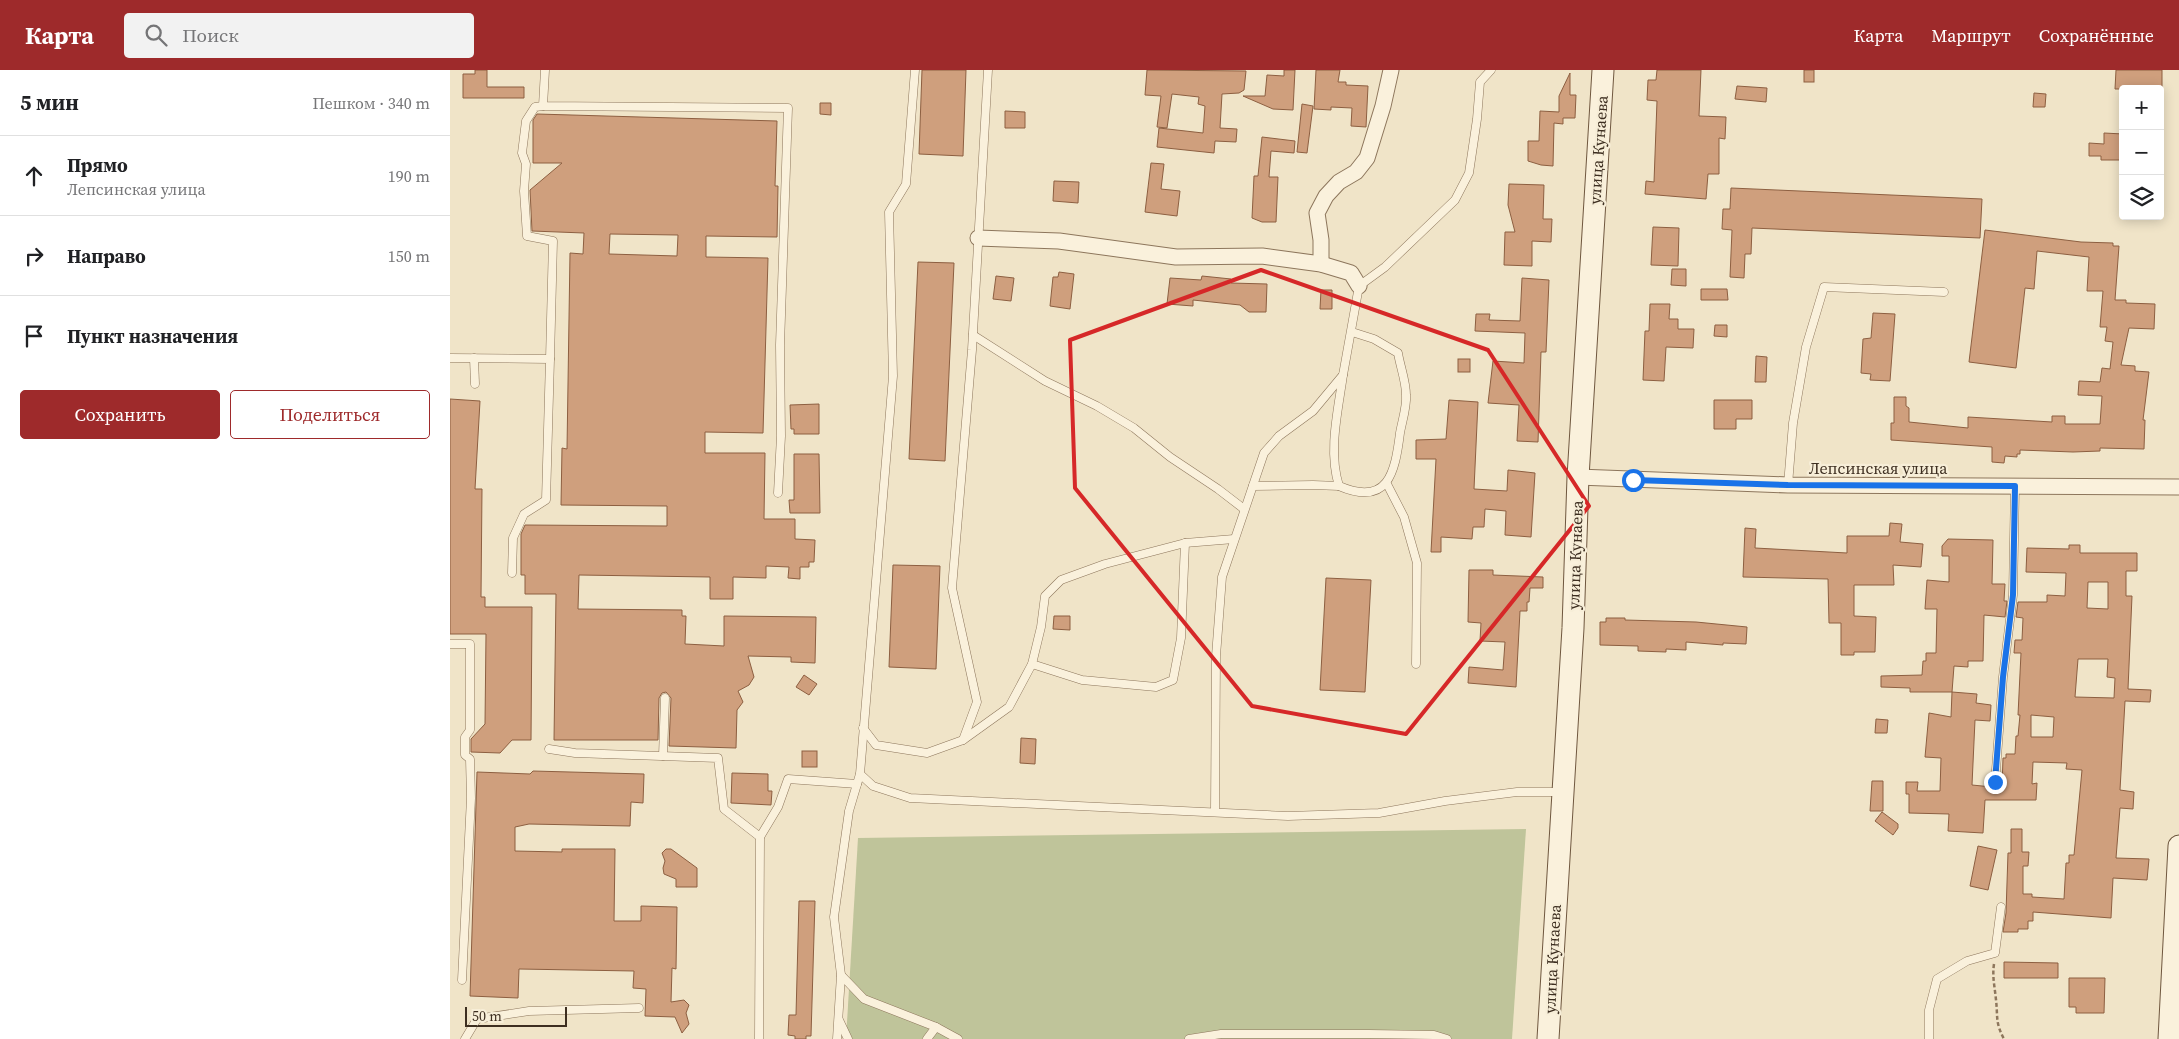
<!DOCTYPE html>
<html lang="ru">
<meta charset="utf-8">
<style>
:root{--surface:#fff;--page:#f2f2f2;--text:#202124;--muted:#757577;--line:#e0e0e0;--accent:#9e2a2b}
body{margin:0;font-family:"Source Serif 4",serif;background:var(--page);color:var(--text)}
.controls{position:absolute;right:15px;top:15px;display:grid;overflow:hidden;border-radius:5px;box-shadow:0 2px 12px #0003}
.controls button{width:45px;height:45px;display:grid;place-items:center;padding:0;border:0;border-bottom:1px solid var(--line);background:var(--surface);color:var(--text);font:25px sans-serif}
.scale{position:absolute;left:15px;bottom:12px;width:102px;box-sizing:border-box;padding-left:5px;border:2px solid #3d2e20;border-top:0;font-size:14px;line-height:18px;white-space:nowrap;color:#3d2e20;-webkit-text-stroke:4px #f7eed8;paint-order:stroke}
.stop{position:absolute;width:15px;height:15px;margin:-11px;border:4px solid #1a73e8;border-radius:50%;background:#fff}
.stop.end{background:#1a73e8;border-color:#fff;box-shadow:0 1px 5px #0008}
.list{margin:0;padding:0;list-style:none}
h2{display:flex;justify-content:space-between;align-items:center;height:65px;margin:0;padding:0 20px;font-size:21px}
h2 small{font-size:16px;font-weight:400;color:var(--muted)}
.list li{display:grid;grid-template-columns:32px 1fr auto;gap:15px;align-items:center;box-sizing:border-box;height:80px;padding:0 20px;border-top:1px solid var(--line)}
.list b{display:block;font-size:19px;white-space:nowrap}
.list p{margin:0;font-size:16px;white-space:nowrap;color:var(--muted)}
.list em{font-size:16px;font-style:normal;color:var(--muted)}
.actions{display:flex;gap:10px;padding:15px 20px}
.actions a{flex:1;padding:11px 0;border:1px solid var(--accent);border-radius:5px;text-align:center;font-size:18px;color:var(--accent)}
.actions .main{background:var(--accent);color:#fff}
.icon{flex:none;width:28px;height:28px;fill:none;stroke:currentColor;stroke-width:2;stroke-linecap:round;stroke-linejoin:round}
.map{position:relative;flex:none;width:1729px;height:969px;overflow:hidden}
header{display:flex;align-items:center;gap:30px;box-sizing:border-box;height:70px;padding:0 25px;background:var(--accent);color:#fff}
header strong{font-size:24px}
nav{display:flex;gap:28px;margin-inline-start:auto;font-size:18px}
.search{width:350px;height:45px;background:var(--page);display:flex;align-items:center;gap:12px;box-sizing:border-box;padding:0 18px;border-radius:5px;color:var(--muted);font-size:19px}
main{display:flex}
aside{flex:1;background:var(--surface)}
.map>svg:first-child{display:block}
.cemetery{fill:#bfc49a}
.building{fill:#cf9f7d;stroke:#8d5f41;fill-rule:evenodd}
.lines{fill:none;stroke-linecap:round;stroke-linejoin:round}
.lane-casing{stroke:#8d765c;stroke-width:9}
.street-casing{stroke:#8d765c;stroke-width:17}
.secondary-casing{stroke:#6f573f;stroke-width:23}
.path{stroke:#8d765c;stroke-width:2.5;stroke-dasharray:4 2.5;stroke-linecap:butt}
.lane{stroke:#faf1dc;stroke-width:8}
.street{stroke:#faf1dc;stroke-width:15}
.secondary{stroke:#faf1dc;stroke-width:21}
.route{stroke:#1a73e8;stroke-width:6}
.marked{fill:none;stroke:#d62828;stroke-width:4;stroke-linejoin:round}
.labels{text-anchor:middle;stroke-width:4.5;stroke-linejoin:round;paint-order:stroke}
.street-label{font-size:16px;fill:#3d2e20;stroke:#f7eed8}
</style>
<header>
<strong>Карта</strong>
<div class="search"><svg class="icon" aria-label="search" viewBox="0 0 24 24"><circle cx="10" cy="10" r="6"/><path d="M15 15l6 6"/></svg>Поиск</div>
<nav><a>Карта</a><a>Маршрут</a><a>Сохранённые</a></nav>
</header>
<main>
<aside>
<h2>5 мин<small>Пешком · 340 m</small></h2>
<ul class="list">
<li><svg class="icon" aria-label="ahead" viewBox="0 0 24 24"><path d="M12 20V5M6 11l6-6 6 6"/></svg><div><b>Прямо</b><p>Лепсинская улица</p></div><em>190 m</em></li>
<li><svg class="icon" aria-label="right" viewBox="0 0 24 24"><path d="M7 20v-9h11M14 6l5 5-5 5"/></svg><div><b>Направо</b></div><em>150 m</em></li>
<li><svg class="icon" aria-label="arrive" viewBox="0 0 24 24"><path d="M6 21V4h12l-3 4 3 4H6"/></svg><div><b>Пункт назначения</b></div></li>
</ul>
<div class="actions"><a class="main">Сохранить</a><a>Поделиться</a></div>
</aside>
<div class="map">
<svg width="1729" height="969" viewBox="0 0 1729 969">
<rect width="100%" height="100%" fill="#f0e4c8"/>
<polygon class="cemetery" points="1076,759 1062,969 396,969 408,768"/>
<g class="building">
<polygon points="25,0 37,0 37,17 74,17 74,28 13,28 13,4 25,4"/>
<polygon points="472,0 516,0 513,86 469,84"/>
<polygon points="697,0 796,1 794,20 789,23 772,24 770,58 787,59 786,72 765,71 764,83 707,77 709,58 753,63 755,36 748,34 749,27 722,24 717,58 707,57 711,26 695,25"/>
<polygon points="834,0 845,0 843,40 823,39 793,26 815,26 817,5 834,6"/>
<polygon points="866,0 890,0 888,12 896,12 896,15 918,16 916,57 901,56 902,38 881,37 881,40 864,39"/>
<polygon points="1207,0 1251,0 1249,46 1276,47 1275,69 1269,68 1269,104 1258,104 1256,129 1195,124 1196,111 1204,112 1207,31 1197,30 1198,10 1206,10"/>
<rect x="1354" y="0" width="10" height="12"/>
<polygon points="1666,0 1712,0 1712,19 1665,19"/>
<polygon points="1120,3 1120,25 1126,25 1125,48 1113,48 1113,54 1104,53 1103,96 1091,95 1078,91 1078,71 1089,71 1090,41 1109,42 1109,26"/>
<polygon points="1287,16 1317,18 1316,32 1285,29"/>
<polygon points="1584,23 1596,24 1595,37 1583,37"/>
<polygon points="370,33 381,33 381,45 370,44"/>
<polygon points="852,34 863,36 857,83 847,82"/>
<polygon points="555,41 575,42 575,58 555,58"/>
<path d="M87 44 327 51 325 116H328L327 167 256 166V187L318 188 313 363 255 362V383H315L314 449H345V469L365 470 364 492H359V497H350V509L338 508 339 497 316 496V508L283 507V529H260V507L129 505 128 539 232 540V546H236L235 574 274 576V546L366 547 365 593 341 592V587L298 586 304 607 299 615 288 621 293 632 287 640 286 678 219 676 221 628 216 622 212 623 209 628 208 670H104L106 524H75V505H71V464L75 455 217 456V436L111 435 112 378 117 379 120 183 133 184 134 163 82 161 80 120 112 93H83V50ZM160 164 228 165 227 186 159 184Z"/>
<polygon points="1654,63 1673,64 1673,90 1651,90 1651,86 1639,86 1639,73 1654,74"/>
<polygon points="812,67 845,71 844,83 821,81 819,107 828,107 826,152 812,152 802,148 804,106 808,106"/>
<polygon points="701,93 714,94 711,119 730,121 727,146 695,142"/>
<polygon points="604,111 629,112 628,133 603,131"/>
<polygon points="1059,114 1094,115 1093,149 1102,149 1101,172 1082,171 1082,196 1054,195 1055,162 1065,162 1058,135"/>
<polygon points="1281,118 1532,129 1530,168 1302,158 1301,184 1295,184 1294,208 1280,207 1282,160 1272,159 1273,139 1280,139"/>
<polygon points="1203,157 1229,158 1228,196 1201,195"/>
<polygon points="1535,160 1631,172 1663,173 1663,176 1669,176 1665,230 1676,230 1676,233 1705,234 1704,259 1679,258 1671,295 1685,296 1685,301 1699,302 1693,350 1695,350 1694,379 1650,378 1650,381 1623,382 1570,380 1570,384 1567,384 1567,387 1555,386 1554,393 1542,392 1542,377 1441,370 1441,353 1444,353 1444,327 1456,327 1456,336 1459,338 1459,352 1518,358 1518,347 1602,352 1602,346 1615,346 1615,354 1650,354 1652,326 1628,325 1629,311 1650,312 1652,298 1660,299 1663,272 1655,271 1657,257 1650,257 1653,221 1637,221 1639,187 1587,181 1584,219 1575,218 1566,298 1519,292"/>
<polygon points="468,192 504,193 495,391 459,389"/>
<polygon points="1222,199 1236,199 1236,216 1221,215"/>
<polygon points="609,202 624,204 620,239 600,236 603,207 608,207"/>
<polygon points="546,206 564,208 561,231 543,229"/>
<polygon points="752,206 781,209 781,213 817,214 816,242 799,242 790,235 743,230 743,236 717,234 720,208 751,210"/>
<polygon points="1072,208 1099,210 1096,282 1091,282 1088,372 1067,371 1069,335 1038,333 1043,291 1074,293 1075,263 1025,261 1026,244 1040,244 1039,250 1070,251"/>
<polygon points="1251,219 1277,219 1278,230 1251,230"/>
<polygon points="871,220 882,220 882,239 870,239"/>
<polygon points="1200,234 1220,234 1219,249 1228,249 1228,259 1244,259 1243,278 1216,277 1214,311 1193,310 1195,261 1199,261"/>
<polygon points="1423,243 1445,244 1440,311 1420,310 1421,304 1411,303 1413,269 1421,268"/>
<polygon points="1265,255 1277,255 1277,267 1264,266"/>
<polygon points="1306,286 1317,287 1316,312 1305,312"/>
<rect x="1008" y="289" width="12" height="13"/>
<polygon points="0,329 30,331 25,419 32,419 31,527 35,527 35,537 82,537 81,670 62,670 50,683 21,682 21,669 35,654 36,564 0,564"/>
<polygon points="999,330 1028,332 1024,419 1057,421 1058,400 1085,403 1081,467 1055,465 1056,441 1035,439 1034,457 1023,457 1022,469 991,467 991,482 981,482 986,389 966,389 966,370 996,369"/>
<polygon points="1264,330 1302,330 1302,349 1286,349 1286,359 1264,359"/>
<polygon points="369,334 369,364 344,364 344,359 341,359 340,335"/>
<polygon points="344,384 369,384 370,443 340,443 339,430 344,430"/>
<polygon points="1440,453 1452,454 1450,472 1473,474 1471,497 1443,495 1444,515 1404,515 1404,546 1426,547 1425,582 1404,582 1404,585 1391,585 1391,553 1379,553 1378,509 1293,507 1295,458 1306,459 1305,478 1397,483 1397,466 1439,466"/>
<polygon points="1498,469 1543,470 1542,514 1555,514 1554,531 1557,531 1555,547 1534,545 1533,591 1518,591 1518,597 1504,596 1502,622 1460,622 1460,618 1431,617 1431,606 1472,605 1473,591 1476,591 1476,583 1486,583 1487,539 1475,539 1477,510 1499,512 1499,486 1492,486 1492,476"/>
<path d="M1619 475H1630V483H1687V501H1676V526H1682L1678 619 1701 620 1700 632 1675 631 1670 720 1684 722 1683 739 1670 738 1666 788 1699 789 1697 810 1663 808 1661 848 1583 842V851H1578V859H1568V862H1553L1556 843 1558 783H1561V759H1572V782H1579L1578 796H1573V824H1582V827L1614 829 1616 793H1619V785H1624L1632 700 1616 699 1617 693 1583 692 1582 714 1587 713 1586 730H1535L1533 763 1498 761 1499 744 1459 743V724H1456V712H1468L1467 721H1490L1491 688 1475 687 1479 643 1501 647 1502 622 1527 624 1526 633 1541 635 1540 651 1525 650 1522 715 1552 718 1553 688H1556V684H1565L1566 666H1568L1570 645H1568L1571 583H1564L1565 570H1572L1573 548 1566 547 1568 532H1597V525L1615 526 1616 503 1576 502 1577 478 1619 479ZM1638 512H1658V539L1637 538ZM1628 589H1658L1657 607 1665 608 1664 628 1625 627ZM1581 645 1604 647 1603 667H1581Z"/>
<polygon points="443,495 490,496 486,599 439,597"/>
<polygon points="1019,500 1043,500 1043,505 1093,507 1093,518 1080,518 1079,532 1077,532 1077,541 1070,541 1066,617 1018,613 1019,597 1053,600 1055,572 1030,571 1031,553 1018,552"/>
<polygon points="876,508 921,510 915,622 870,620"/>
<polygon points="604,546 620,546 620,560 603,559"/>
<polygon points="1156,548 1175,548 1175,550 1246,552 1297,557 1296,574 1273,573 1273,575 1236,572 1236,580 1216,579 1216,582 1188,581 1188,576 1150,575 1150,552 1156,552"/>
<polygon points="354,605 367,614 359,625 346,617"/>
<polygon points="1426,649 1438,650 1437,663 1425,663"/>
<polygon points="571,668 586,669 585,694 570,693"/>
<rect x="352" y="681" width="15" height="16"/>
<polygon points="83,701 194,704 193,733 181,732 180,756 79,754 65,757 65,781 112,782 112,779 165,779 164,851 191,851 191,836 227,837 226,899 222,898 221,932 234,930 239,935 236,943 239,954 232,963 225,947 195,946 196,919 183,918 184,901 69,899 68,928 20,926 27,702 80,704"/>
<polygon points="282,703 318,704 318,721 322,721 321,735 281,733"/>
<polygon points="1422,711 1433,711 1433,741 1420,741"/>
<polygon points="1432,742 1448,754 1448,758 1443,765 1425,751"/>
<polygon points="1528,776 1547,780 1538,820 1520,816"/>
<polygon points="216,779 221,779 247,798 247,817 226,817 226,809 214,804 213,798 215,791 212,783"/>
<polygon points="349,831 365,831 361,966 356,966 356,969 345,969 345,966 338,965 339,945 346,945"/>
<polygon points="1554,892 1608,893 1608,908 1554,908"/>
<polygon points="1619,908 1655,908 1654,943 1626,943 1626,937 1619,937"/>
</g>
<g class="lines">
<defs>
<g id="lane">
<polyline points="95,0 93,36 338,38 330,275 331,366 328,423"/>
<polyline points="93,36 85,37 76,51 72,83 76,94 74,121 77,166 103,171 100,289"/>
<polyline points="523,265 595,311 647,336 684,358 720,387 768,419 794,439"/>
<polyline points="0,288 100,289 96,430 74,444 63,468 62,503"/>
<polyline points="24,288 25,314"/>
<path d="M893 305C888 341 878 381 889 416 938 437 945 403 950 363 952 351 957 337 956 325 956 311 950 296 948 283L924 269 902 262"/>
<polyline points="937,414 954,447 967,493 966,594"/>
<polyline points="1338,415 1343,353 1356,277 1374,217 1494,222"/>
<polyline points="803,416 863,415 889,416"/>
<polyline points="0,574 20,574 20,660 15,667 15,685 20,689 21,728 12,910"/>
<polyline points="582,594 632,610 706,617 723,610 731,568 735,473"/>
<polyline points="413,658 426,675 477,683 513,670 527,632 502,518 522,280 538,0"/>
<polyline points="513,670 559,637 582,594 591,557 595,526 611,510 655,494 735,473 784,469"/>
<polyline points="99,679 125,683 268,688 274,739 310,767"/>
<polyline points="213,686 215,628"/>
<polyline points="410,704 423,716 460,728 838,746 929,743 995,731 1067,722 1112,722"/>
<polyline points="1545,713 1553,607 1563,525 1565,416"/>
<polyline points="765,742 766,586 772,507 814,383 829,366 863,341 893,305 909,216 935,197 1005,130 1019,103 1027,49 1030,12 1041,0"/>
<polyline points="391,905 414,929 486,957 477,969"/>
<polyline points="389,950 398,969"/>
<polyline points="486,957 508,969"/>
<polyline points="15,969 27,949 79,941 189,938"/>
<polyline points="309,969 310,767 328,737 338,709 407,714"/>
<polyline points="387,969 391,905 384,847 399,741 410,704 443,306 439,142 456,114 465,0"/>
<polyline points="739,969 771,964 919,964 984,965 997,969"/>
<polyline points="1479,969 1479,940 1487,909 1517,891 1545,883 1551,837"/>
</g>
<g id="street">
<polyline points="528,168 609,171 726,187 812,186 871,194 901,203 909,216"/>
<polyline points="871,194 871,170 867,143 876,126 889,112 906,102 917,88 933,36 941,0"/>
<polyline points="1128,407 1338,415 1729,417"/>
</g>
<g id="secondary">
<polyline points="1098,969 1123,558 1128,407 1153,0"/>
<polyline points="1719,969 1729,776"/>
</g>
</defs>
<use href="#lane" class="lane-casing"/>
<use href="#street" class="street-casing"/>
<use href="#secondary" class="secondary-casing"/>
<path class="path" d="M1544 894C1542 907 1545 918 1546 930 1548 947 1545 952 1554 969"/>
<use href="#lane" class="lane"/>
<use href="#street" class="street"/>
<use href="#secondary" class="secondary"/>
</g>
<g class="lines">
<polyline class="route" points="1183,410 1338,415 1565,416 1563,525 1553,607 1545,712"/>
</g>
<path class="marked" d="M811 200 1038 280 1139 436 956 664 802 636 625 418 620 270Z"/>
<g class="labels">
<g class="street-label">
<text transform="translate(1148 80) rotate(-86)" y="6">улица Кунаева</text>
<text x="1428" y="404">Лепсинская улица</text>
<text transform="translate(1125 485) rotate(-88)" y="6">улица Кунаева</text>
<text transform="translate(1102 889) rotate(-87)" y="6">улица Кунаева</text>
</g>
</g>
</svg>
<div class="controls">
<button>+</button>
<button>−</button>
<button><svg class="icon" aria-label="layers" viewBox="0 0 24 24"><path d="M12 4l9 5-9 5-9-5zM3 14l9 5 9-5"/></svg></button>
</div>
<div class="scale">50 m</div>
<div class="stop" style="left:1183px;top:410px"></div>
<div class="stop end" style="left:1545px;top:712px"></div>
</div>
</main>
